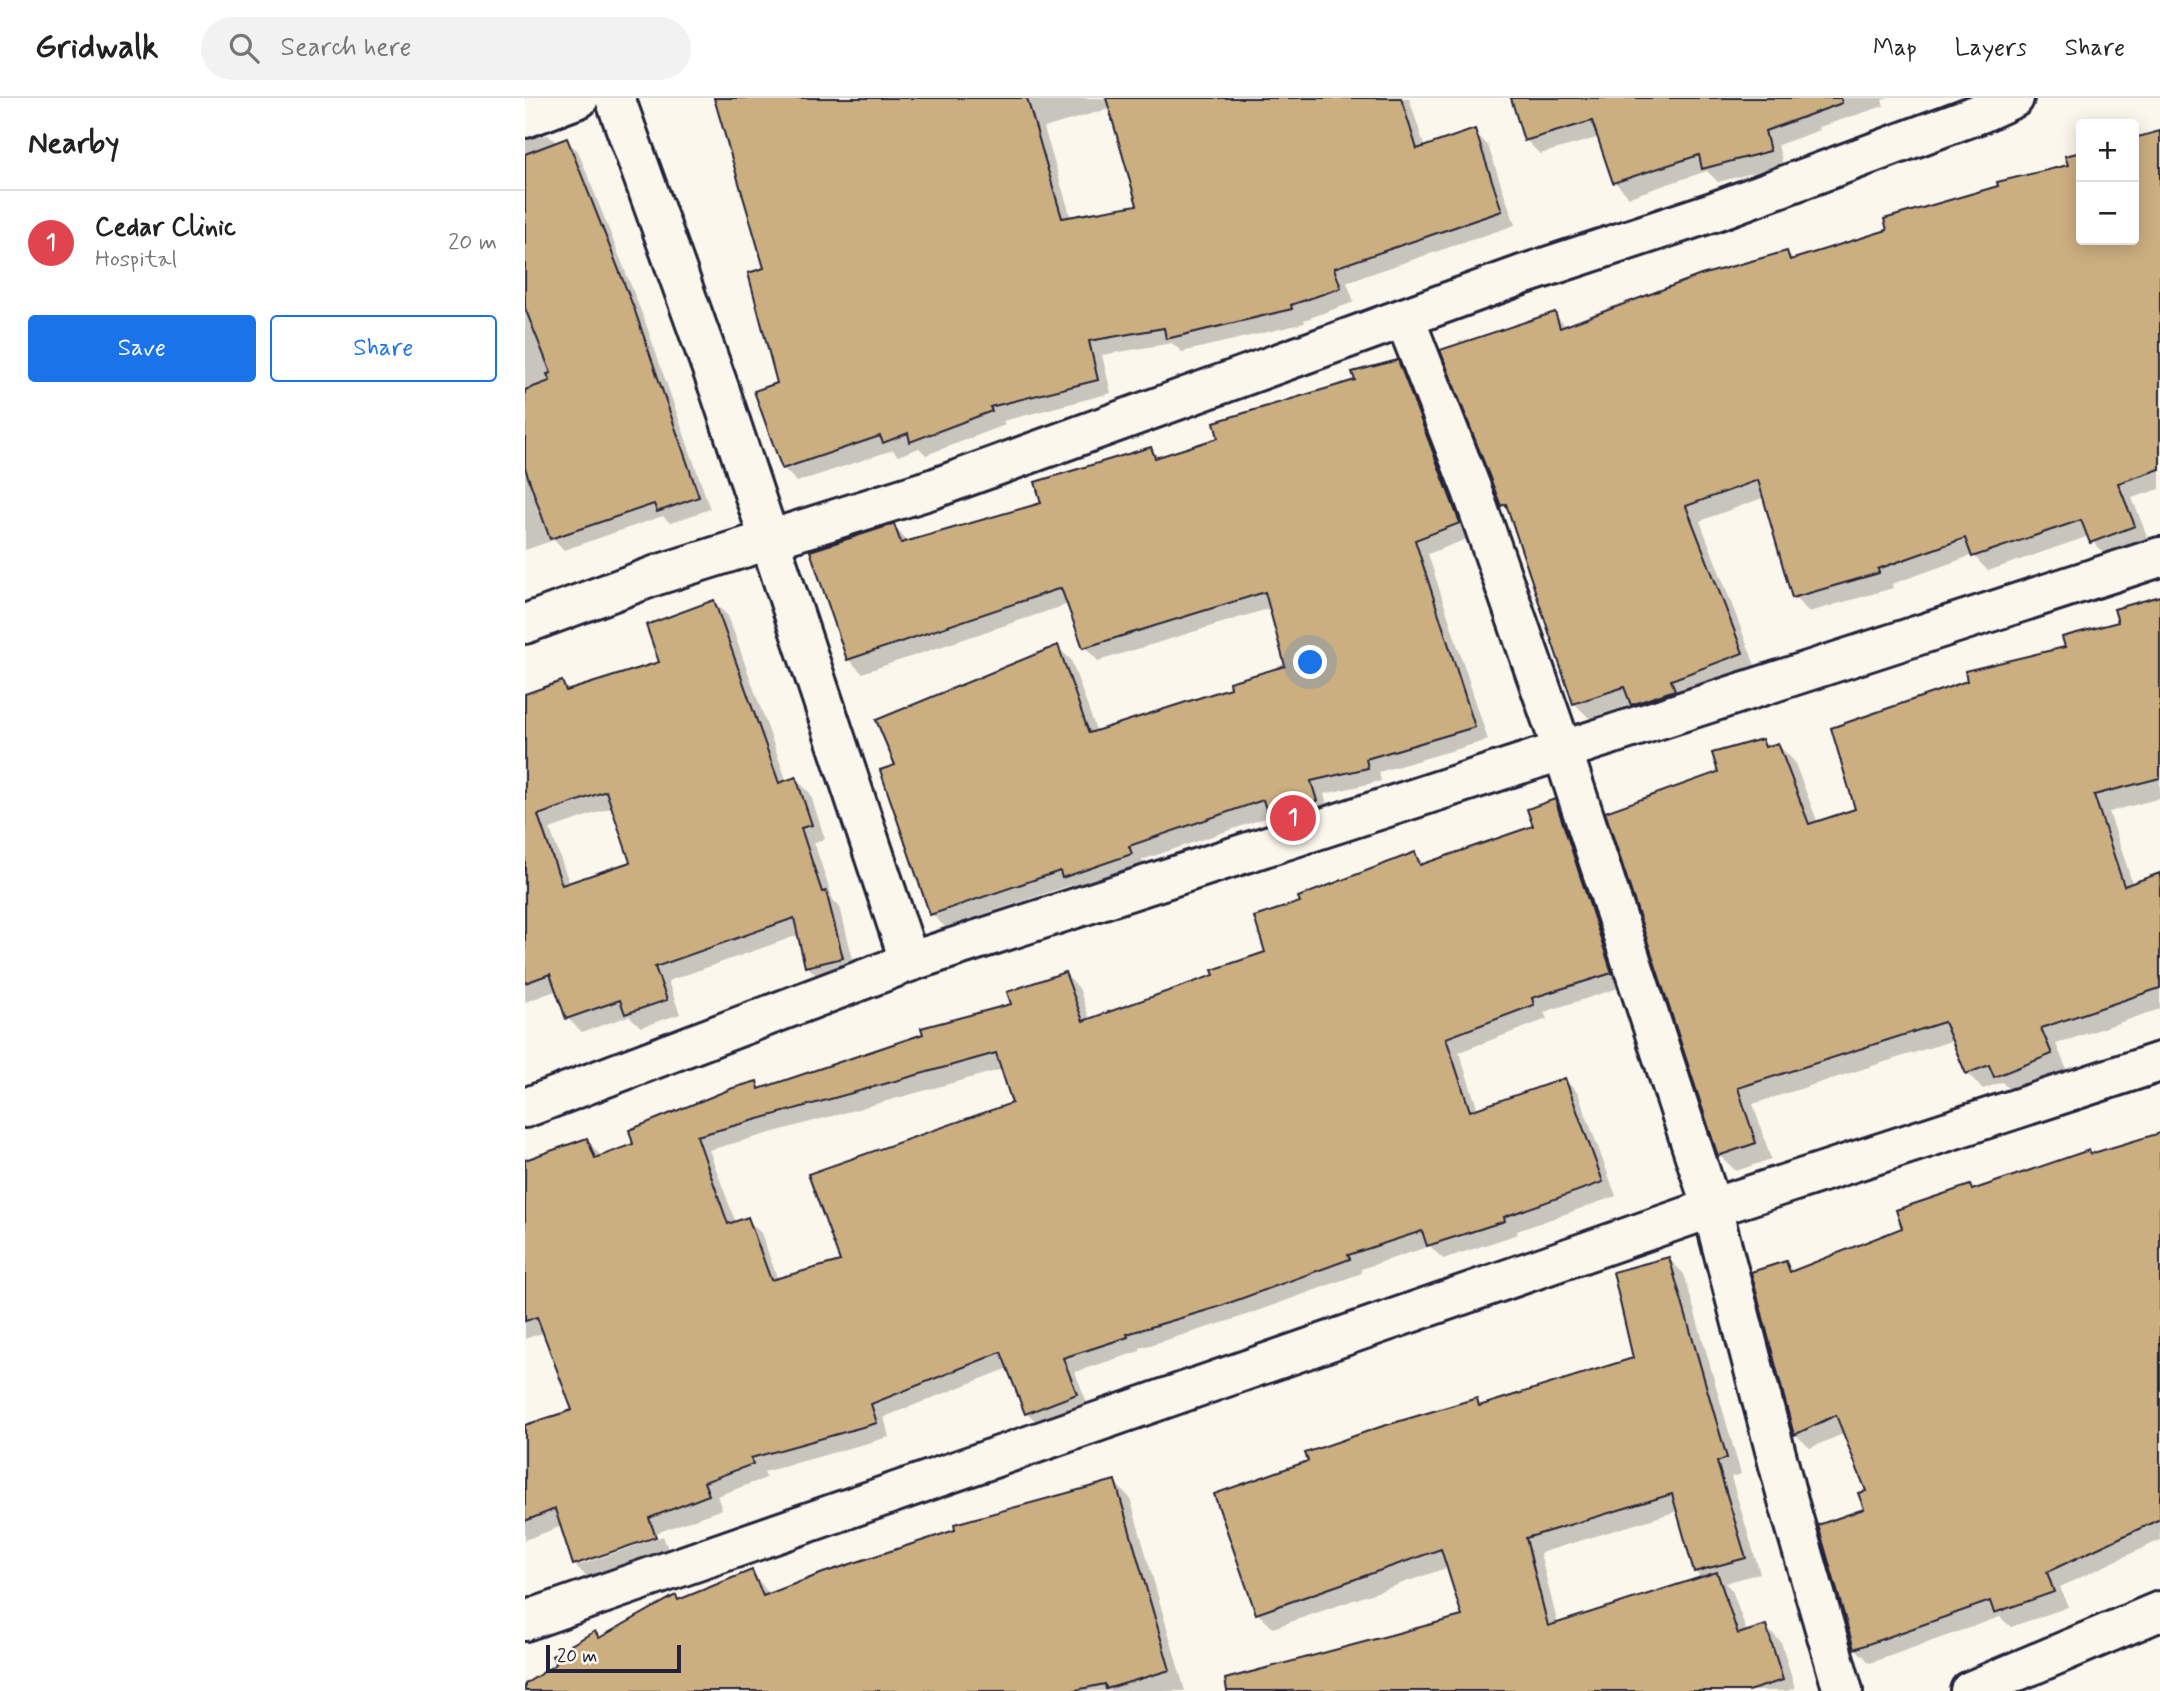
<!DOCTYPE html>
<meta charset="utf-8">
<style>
:root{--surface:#fff;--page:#f2f2f2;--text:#222;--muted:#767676;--line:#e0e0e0;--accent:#1a73e8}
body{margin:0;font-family:Mynerve,sans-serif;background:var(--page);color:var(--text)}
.controls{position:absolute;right:21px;top:21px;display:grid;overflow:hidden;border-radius:7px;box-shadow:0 4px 18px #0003}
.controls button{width:63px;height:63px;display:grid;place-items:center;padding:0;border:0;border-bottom:2px solid var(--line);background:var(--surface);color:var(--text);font:35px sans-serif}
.scale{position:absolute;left:21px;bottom:18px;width:135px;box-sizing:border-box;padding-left:7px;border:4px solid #22223b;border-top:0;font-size:19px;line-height:24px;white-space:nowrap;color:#22223b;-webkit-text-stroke:5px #fbf7ec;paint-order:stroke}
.you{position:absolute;left:786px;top:565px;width:24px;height:24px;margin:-18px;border:5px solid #fff;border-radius:50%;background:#1a73e8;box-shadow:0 0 0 10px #1a73e833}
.badge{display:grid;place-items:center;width:46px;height:46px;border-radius:50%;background:var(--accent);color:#fff;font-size:23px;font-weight:700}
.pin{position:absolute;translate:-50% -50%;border:4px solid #fff;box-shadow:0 2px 7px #0006}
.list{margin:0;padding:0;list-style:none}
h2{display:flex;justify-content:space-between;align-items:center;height:91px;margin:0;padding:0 28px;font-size:30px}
h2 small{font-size:23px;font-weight:400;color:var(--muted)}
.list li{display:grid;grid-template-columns:46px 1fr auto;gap:21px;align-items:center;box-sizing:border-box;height:105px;padding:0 28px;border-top:2px solid var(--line)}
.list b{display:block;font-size:26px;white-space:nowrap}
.list p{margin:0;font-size:23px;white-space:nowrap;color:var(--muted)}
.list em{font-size:23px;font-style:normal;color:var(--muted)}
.actions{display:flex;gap:14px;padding:21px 28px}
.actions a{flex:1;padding:16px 0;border:2px solid var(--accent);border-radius:7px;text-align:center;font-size:24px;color:var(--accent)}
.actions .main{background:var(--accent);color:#fff}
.icon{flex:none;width:38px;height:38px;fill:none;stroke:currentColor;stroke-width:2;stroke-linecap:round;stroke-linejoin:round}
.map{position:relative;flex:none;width:1635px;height:1593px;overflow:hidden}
header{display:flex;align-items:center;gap:42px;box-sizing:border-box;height:98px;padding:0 35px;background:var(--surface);border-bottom:2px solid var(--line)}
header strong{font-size:33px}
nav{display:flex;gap:38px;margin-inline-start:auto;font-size:24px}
.search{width:490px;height:63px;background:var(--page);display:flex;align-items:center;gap:18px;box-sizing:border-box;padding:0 24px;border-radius:38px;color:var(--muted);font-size:26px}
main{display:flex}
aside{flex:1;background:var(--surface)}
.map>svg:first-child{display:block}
.shadow{fill:#0003;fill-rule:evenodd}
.building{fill:#ccaf81;stroke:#22223b;stroke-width:2;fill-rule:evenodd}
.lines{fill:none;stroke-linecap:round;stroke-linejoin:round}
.street-casing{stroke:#22223b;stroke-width:44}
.street{stroke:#fbf7ec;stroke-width:38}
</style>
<header>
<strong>Gridwalk</strong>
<div class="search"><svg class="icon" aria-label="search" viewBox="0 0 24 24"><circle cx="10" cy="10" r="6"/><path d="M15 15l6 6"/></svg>Search here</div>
<nav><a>Map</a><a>Layers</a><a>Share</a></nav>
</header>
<main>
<aside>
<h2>Nearby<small></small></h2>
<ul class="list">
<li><span class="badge" style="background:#e0444e">1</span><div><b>Cedar Clinic</b><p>Hospital</p></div><em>20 m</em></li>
</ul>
<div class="actions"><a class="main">Save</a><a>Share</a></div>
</aside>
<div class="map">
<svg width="1635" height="1593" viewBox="0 0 1635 1593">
<rect width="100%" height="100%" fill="#fbf7ec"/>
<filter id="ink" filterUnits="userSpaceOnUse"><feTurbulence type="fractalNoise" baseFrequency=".0143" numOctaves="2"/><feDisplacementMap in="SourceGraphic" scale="14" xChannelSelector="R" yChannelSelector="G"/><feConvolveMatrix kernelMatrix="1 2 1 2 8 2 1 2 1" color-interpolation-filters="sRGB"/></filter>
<g filter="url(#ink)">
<g class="shadow">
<path d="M191 0H884L900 50 949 33 963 48 990 127 822 184 829 204 779 222 780 225 657 254 647 245 577 257 586 295 478 323 480 327 401 357 394 350 373 358 368 352 272 384 258 370 254 286 241 172ZM586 10 614 109 546 120 519 30Z"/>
<polygon points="988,0 1363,0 1357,2 1359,8 1294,29 1295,32 1253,47 1258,67 1193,84 1182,73 1104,99 1090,84 1075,39 1015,56 1001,42"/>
<polygon points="1635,35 1635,391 1607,400 1624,443 1581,458 1564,438 1463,473 1448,457 1367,486 1368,490 1284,514 1269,499 1240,399 1175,423 1231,570 1122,621 1107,606 1064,620 1049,605 986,416 977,407 1029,216 1042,229 1261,154 1269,162 1365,133 1545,68 1542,59 1556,55 1556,142 1609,142 1609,42"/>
<polygon points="23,37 32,45 41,42 53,53 121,226 185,411 145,425 138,418 39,452 29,442 0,452 0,42"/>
<polygon points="872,264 886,278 947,439 903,456 963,642 854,674 856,683 799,696 805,717 758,730 746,718 617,762 620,770 553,793 546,787 420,829 407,816 373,668 533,549 546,562 572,635 707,591 762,569 746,510 573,563 560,549 544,506 337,575 323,561 369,428 383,444 518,406 626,351 635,360 695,342"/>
<polygon points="1635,499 1635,700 1584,714 1608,787 1635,780 1635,911 1531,946 1542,972 1487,994 1477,984 1458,991 1442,975 1429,942 1228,1006 1246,1061 1211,1073 1194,1057 1196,675 1237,643 1244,650 1253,647 1269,663 1293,725 1332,712 1542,550 1596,525"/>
<path d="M189 504 203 518 262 684 271 681 285 695 300 741 289 744 308 802 315 809 331 874 296 882 282 868 274 837 143 883 155 916 116 929 104 918 57 934 42 920 33 892 0 904V598L37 585 45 593 137 566ZM88 709 108 765 45 787 25 731Z"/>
<path d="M1030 703 1044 717 1100 888 1019 914 1022 921 934 954 953 1012 1040 982 1053 995 1091 1098 992 1133 993 1136 918 1161 905 1148 836 1171 837 1175 707 1222 615 1250V1253L550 1274 564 1310 516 1328 502 1315 484 1270 359 1319 364 1339 239 1374 241 1380 192 1398 197 1411 55 1463V1467L138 1438 144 1453 63 1480 49 1466 37 1428 0 1442V1328L49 1314 20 1234 0 1241V1063L62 1042 77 1059 110 1047 231 985 238 992 488 907 540 876 554 890 565 922 691 878 742 855 778 805 890 756 900 767 1010 729ZM478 971 489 1006 317 1164 253 1182 236 1135 222 1121 211 1125 184 1052Z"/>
<polygon points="1635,1036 1635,1442 1535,1489 1543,1509 1486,1529 1475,1519 1345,1565 1330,1550 1343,1394 1320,1335 1285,1350 1270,1336 1261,1165 1269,1174 1379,1131 1445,1089 1449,1093 1563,1054 1566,1057"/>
<path d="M1144 1161 1159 1176 1216 1376 1206 1379 1235 1475 1200 1485 1207 1492 1222 1535 1241 1529 1256 1544 1270 1590 1262 1593H707L940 1519 924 1469 748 1530 732 1515 951 1302 957 1308 1110 1261ZM1153 1413 1170 1474 1178 1481 1033 1527 1015 1455Z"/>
<polygon points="589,1384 605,1400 660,1593 90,1593 151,1499 155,1503 227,1474 245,1497"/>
</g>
<g class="building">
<polygon points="189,0 502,0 537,120 612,107 581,0 876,0 892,51 950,31 977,113 809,170 816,190 766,207 767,211 641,241 639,230 564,243 573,282 465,309 467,313 385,344 383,335 358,345 355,338 257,371 229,293 252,285 223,175 239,170"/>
<polygon points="986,0 1316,0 1317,5 1240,33 1245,53 1177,71 1174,57 1088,85 1067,23 999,43"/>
<polygon points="1635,33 1635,371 1593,385 1610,428 1565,445 1556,422 1447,459 1440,440 1353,471 1354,475 1267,500 1233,382 1161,408 1218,555 1146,582 1150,592 1106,607 1099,589 1048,606 981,406 976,408 915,252 1030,214 1035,230 1176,177 1262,153 1265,162 1362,132 1359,121 1473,88 1472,84 1543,67 1540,58 1556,54 1556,142 1609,142 1609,40"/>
<polygon points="42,40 110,213 174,399 132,414 129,406 25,441 0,370 0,292 25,283 22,276 26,275 0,210 0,56"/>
<polygon points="873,262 935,425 890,442 950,629 841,661 843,670 786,683 792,703 743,717 738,702 604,748 607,756 537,780 535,773 405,817 355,672 370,667 351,622 533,547 564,635 705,590 704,584 760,568 740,494 558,550 536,490 322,562 285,453 369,426 376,445 516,405 510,384 626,349 630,360 693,340 689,324 830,282 827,274"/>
<polygon points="1635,498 1635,680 1569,697 1599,788 1635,775 1635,890 1516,930 1527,956 1469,979 1464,967 1441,976 1419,924 1213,990 1231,1045 1193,1058 1080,714 1193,674 1187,655 1237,641 1240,649 1253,645 1284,726 1330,711 1306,630 1442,583 1440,573 1540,549 1537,539 1593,524 1589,511"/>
<path d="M189 502 254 685 271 679 287 727 276 730 297 794 301 793 318 860 280 869 269 820 130 869 142 902 100 916 95 902 41 921 25 876 0 885V596L37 583 41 593 134 564 121 527ZM81 693 105 764 37 787 13 717Z"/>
<path d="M1030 701 1087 875 1007 900 1009 907 921 940 945 1013 1040 980 1078 1084 979 1119 980 1123 902 1148 897 1133 823 1157 825 1161 693 1209 602 1236 603 1239 538 1260 552 1296 500 1316 476 1254 346 1306 352 1325 226 1360 228 1366 179 1384 184 1397 124 1420 131 1439 48 1467 30 1411 0 1423V1327L47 1312 12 1219 0 1223V1062L62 1040 70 1060 108 1046 104 1032 208 990 232 983 234 991 398 936 396 930 486 906 482 894 540 874 558 923 689 877 687 872 740 854 729 819 775 804 773 799 890 754 895 767 1008 728 1002 711ZM471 955 487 1005 283 1076 315 1163 246 1182 223 1119 203 1126 172 1038Z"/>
<polygon points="1635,1035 1635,1421 1522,1474 1529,1494 1469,1515 1465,1503 1329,1551 1293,1427 1339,1411 1333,1395 1341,1393 1311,1317 1269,1337 1226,1174 1261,1163 1265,1174 1377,1130 1371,1112 1445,1087 1447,1092 1564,1052 1565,1056"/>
<polygon points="1144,1159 1202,1360 1192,1364 1221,1460 1169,1474 1147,1396 1001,1440 1023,1528 1192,1474 1213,1536 1241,1527 1258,1582 1223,1593 702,1593 700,1581 937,1518 916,1451 731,1516 689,1396 783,1363 780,1355 855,1329 952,1300 954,1308 1108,1260 1088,1174"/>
<polygon points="590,1382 645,1572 581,1591 580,1586 546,1593 0,1593 0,1586 31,1566 27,1558 70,1533 74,1540 151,1497 153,1502 227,1472 238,1498 298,1475 430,1432 429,1426"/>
</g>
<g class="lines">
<defs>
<g id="street">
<polyline points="90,0 195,293 380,850 387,863"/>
<polyline points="0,20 54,0"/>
<polyline points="880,221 946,390 1038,654 1187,1110 1264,1406 1318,1593"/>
<polyline points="0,526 132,477 410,390 997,177 1188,114 1456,15 1489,0"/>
<polyline points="0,1010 387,863 1635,459"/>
<polyline points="0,1523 1187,1110 1635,964"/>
<polyline points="1445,1593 1635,1513"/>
</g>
</defs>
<use href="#street" class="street-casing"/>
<use href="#street" class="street"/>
</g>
</g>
</svg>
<div class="controls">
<button>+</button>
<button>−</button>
</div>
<div class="scale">20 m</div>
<div class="you"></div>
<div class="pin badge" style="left:768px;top:720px;background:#e0444e">1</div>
</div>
</main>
